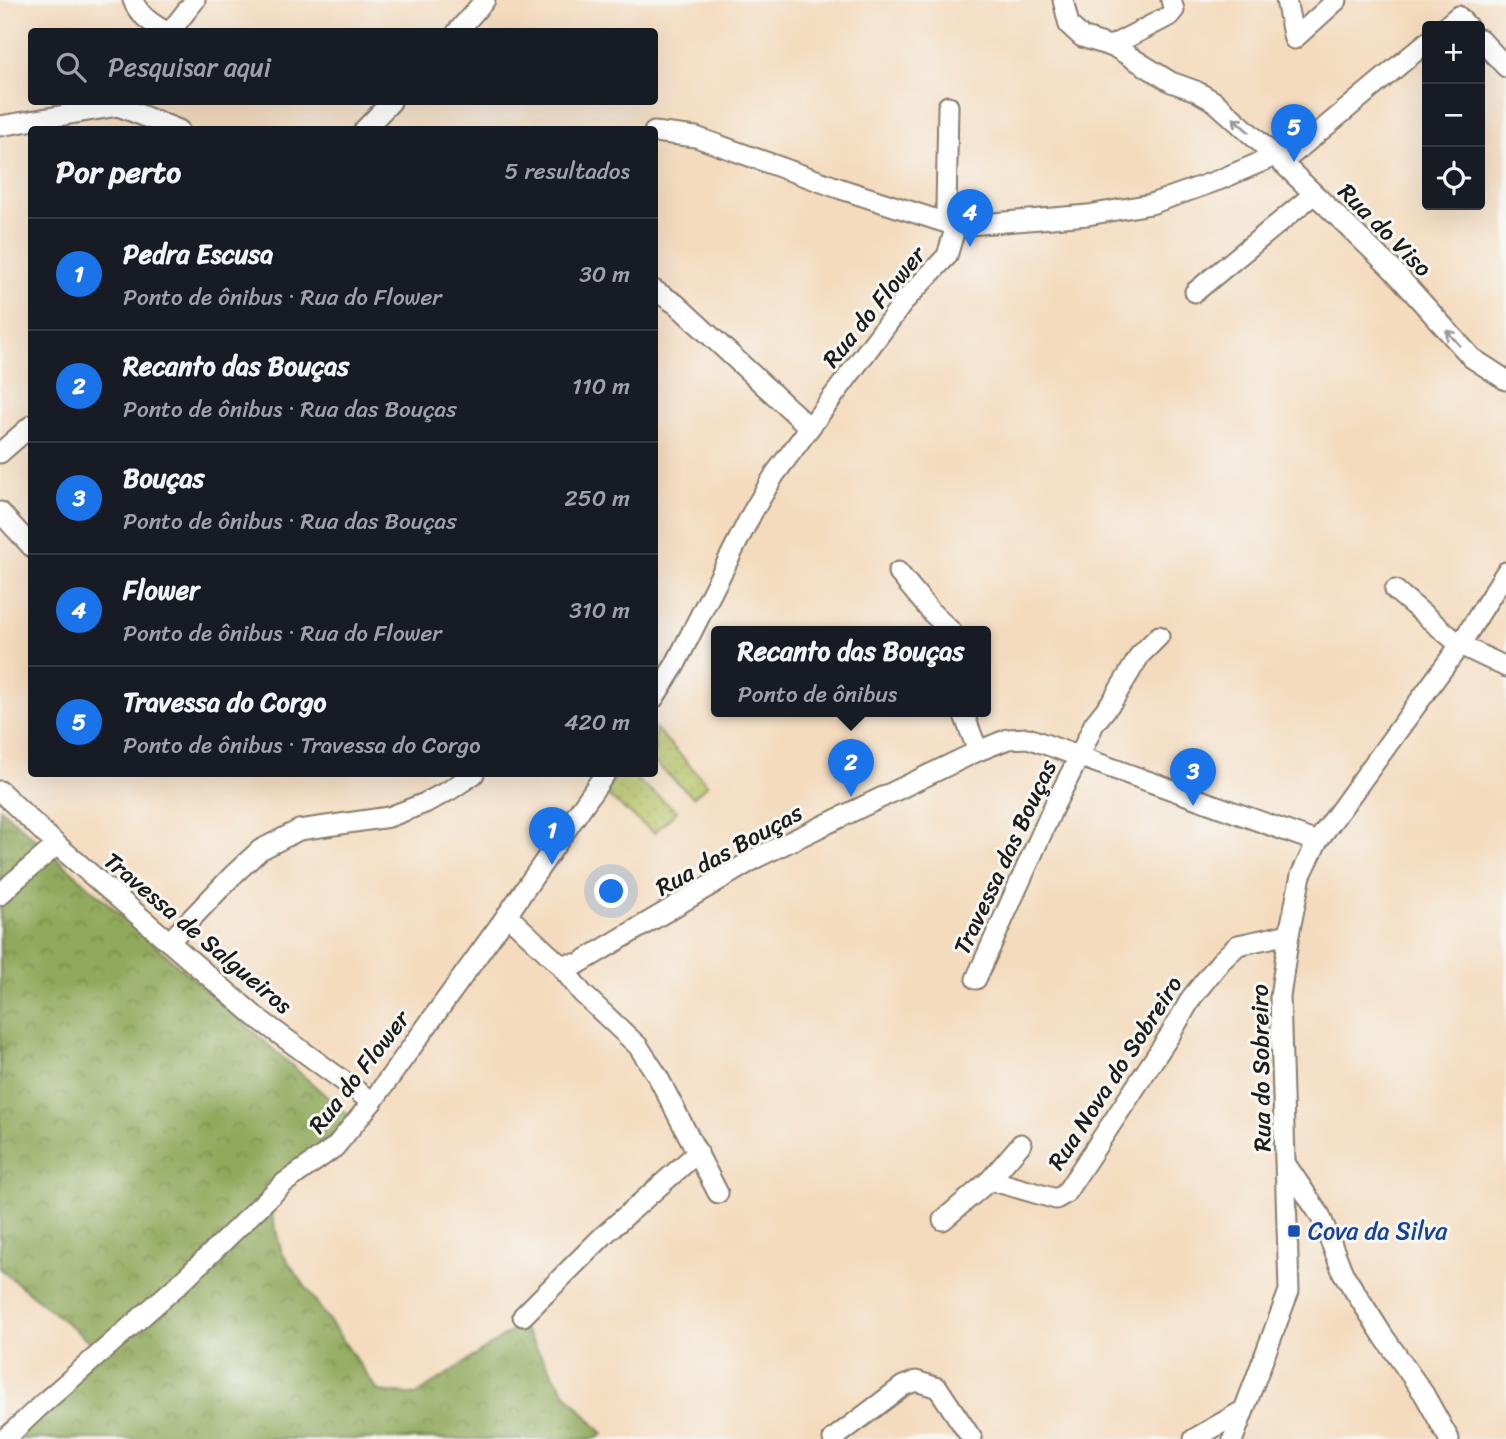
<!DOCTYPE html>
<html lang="pt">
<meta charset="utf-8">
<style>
:root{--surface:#171b24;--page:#20242c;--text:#f1f3f6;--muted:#9ea1a6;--line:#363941;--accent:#1a73e8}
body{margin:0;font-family:Sriracha,sans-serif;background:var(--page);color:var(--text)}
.controls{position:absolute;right:21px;top:21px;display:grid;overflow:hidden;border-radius:7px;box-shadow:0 7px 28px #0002}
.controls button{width:63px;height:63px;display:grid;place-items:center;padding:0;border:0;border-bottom:2px solid var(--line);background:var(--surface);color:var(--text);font:35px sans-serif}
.you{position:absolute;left:612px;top:892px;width:24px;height:24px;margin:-18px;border:5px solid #fff;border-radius:50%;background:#1a73e8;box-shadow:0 0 0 10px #1a73e833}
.badge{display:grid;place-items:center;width:46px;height:46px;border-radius:50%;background:var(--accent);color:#fff;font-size:23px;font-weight:700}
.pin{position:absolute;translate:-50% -58px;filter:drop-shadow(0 2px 4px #0008)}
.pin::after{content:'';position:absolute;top:37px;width:24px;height:21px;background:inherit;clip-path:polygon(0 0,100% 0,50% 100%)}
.popup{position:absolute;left:711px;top:626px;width:280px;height:91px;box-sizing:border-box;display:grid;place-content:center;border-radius:7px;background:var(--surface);filter:drop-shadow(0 2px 5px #0005);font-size:23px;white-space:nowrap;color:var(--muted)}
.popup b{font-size:26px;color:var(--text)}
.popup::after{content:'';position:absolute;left:50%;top:100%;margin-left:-14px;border:14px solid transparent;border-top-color:var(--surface)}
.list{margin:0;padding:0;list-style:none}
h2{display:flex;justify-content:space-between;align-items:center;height:91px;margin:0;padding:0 28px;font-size:30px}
h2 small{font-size:23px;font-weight:400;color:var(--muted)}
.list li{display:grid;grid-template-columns:46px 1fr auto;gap:21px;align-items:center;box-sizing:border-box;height:112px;padding:0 28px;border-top:2px solid var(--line)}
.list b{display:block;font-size:26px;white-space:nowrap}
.list p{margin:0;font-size:23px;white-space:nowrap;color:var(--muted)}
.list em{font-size:23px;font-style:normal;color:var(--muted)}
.icon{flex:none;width:38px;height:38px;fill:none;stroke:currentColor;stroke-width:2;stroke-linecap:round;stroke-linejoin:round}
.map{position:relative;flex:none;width:1506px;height:1439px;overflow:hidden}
.search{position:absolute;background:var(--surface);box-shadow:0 7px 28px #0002;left:28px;top:28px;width:630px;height:77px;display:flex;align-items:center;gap:18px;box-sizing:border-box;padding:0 24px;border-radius:7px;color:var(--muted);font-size:26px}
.panel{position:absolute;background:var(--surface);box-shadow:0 7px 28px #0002;left:28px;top:126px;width:630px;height:651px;border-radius:7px}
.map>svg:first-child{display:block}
.grass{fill:url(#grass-dots);stroke:#697041;stroke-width:2}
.forest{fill:url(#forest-crowns);stroke:#56623c;stroke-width:2}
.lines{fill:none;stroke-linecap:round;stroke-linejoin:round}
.minor-casing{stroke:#887c6d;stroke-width:23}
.minor{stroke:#fff;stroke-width:19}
.oneway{stroke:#999}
.transit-dot{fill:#1a4fb4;stroke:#f6f6f2;stroke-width:2.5}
.labels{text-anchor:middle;stroke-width:6;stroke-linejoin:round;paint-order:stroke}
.street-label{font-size:24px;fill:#1c1c1c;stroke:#f6f6f2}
.transit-label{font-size:24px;fill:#164399;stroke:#f6f6f2;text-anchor:start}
</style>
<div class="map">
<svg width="1506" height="1439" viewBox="0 0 1506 1439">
<defs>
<pattern id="grass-dots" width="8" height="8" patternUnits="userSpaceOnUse" patternTransform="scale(1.75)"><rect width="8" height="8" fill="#b6c366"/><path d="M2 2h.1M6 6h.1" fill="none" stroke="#9ca758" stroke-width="1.8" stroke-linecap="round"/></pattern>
<pattern id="forest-crowns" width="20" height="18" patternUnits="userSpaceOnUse" patternTransform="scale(1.75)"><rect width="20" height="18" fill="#90a95b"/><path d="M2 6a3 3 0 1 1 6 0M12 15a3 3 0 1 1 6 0" fill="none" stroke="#75894a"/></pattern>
</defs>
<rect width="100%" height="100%" fill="#f6f6f2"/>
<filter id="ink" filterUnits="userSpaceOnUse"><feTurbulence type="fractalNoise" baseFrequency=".0143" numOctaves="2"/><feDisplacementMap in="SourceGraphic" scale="14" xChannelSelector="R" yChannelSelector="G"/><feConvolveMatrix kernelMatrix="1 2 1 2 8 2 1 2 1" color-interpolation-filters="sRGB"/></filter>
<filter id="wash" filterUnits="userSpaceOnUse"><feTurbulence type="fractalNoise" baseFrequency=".00686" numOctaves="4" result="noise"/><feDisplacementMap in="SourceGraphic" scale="28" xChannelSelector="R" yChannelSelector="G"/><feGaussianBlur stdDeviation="1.57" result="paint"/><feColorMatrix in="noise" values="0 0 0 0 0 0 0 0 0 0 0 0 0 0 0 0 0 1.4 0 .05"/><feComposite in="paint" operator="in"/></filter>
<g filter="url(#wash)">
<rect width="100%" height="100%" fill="#f4dbbe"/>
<g class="grass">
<polygon points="655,728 708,785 693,797 655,763"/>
<polygon points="618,774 629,774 677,811 654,833 604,793"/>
</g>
<polygon class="forest" points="0,808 350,1117 334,1136 264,1185 282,1253 378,1391 416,1395 521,1325 565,1392 603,1434 595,1439 0,1439 0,1430 62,1381 91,1343 0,1269"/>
</g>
<g filter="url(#ink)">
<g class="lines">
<defs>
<g id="minor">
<path d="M133 0C138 15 153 24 166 32"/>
<polyline points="1063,0 1069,25 1082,37 1116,48 1171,82 1196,91 1215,102 1275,156 1392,269 1472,358 1506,380"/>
<polyline points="1286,0 1294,39 1337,0"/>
<polyline points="1446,26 1458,16 1467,26"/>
<polyline points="170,32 195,0"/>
<polyline points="457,32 485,0"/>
<polyline points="1480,39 1506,67"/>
<polyline points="1111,46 1169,16 1174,10 1171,0"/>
<polyline points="118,106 179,130"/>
<polyline points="948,106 946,209 956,226"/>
<polyline points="0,126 118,106"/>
<polyline points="364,130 391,102"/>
<polyline points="654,132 696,137 841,189 956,226 1088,215 1151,204 1219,180 1275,156"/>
<polyline points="1282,163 1427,42"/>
<polyline points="654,290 676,304 809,427"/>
<polyline points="1195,292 1314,194"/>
<polyline points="0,453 32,425"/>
<polyline points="0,512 32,547"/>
<polyline points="898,572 932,613 951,631"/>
<polyline points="1395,590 1460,645 1506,667"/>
<polyline points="654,698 675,665 752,513 775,474 906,299 947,256 956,226"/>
<polyline points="965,711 964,715 978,751"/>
<polyline points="0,791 57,845 256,1017 372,1102"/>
<polyline points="0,895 13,882 57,845"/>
<polyline points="507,915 559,964 582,993 638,1046 657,1075 718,1193"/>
<polyline points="169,942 233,875 260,850 299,830 389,817 425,803 450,790 474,774"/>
<polyline points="559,964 578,964 756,858 978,751 1008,739 1028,738 1317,842"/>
<polyline points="976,979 1054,806 1079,757 1094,724 1113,700 1140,655 1159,636"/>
<polyline points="1287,1166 1320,1215 1343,1273 1384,1337 1424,1394 1449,1439"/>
<polyline points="990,1180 1056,1199 1065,1194 1170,1035 1192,997 1221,961 1238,945 1289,934"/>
<polyline points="943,1220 990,1180 1021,1144"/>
<polyline points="523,1316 604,1235 698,1152"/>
<polyline points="5,1439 39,1407 179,1284 284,1183 335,1147 372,1102 507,915 605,774"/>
<polyline points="833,1439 903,1386 916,1381 938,1388 972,1439"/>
<polyline points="1194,1439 1244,1410"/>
<polyline points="1233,1439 1289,1291 1280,997 1289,934 1301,875 1317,842 1460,645 1506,572"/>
</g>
</defs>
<use href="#minor" class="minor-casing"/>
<use href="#minor" class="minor"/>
</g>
<defs><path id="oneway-shaft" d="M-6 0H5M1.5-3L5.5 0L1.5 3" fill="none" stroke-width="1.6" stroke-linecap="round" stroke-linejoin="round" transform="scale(1.75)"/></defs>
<g class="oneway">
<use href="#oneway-shaft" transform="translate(1241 125) rotate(-138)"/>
<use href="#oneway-shaft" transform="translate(1453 338) rotate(-132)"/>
</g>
</g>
<rect class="transit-dot" x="1287" y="1224" width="14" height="14" rx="3.5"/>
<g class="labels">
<g class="street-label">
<text transform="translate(1385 230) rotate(45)" y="8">Rua do Viso</text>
<text transform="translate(874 307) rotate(-51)" y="8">Rua do Flower</text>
<text transform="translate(729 850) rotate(-29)" y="8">Rua das Bouças</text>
<text transform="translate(1005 857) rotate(-65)" y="8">Travessa das Bouças</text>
<text transform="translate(198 933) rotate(40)" y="8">Travessa de Salgueiros</text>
<text transform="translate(1261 1068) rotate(-91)" y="8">Rua do Sobreiro</text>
<text transform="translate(359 1072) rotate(-52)" y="8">Rua do Flower</text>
<text transform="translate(1115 1073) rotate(-57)" y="8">Rua Nova do Sobreiro</text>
</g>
<g class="transit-label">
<text x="1308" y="1239">Cova da Silva</text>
</g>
</g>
</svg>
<div class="controls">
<button>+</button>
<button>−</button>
<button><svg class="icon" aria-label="locate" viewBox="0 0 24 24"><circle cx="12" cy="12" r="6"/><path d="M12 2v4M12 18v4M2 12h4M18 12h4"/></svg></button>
</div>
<div class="you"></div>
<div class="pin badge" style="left:552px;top:865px">1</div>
<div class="pin badge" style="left:851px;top:797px">2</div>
<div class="popup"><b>Recanto das Bouças</b>Ponto de ônibus</div>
<div class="pin badge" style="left:1193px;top:806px">3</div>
<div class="pin badge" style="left:970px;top:247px">4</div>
<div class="pin badge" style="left:1294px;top:162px">5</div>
<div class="search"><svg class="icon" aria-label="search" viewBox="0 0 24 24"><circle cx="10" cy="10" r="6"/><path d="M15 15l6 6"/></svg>Pesquisar aqui</div>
<section class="panel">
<h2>Por perto<small>5 resultados</small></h2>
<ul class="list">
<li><span class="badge">1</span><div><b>Pedra Escusa</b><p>Ponto de ônibus · Rua do Flower</p></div><em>30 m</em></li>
<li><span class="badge">2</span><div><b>Recanto das Bouças</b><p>Ponto de ônibus · Rua das Bouças</p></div><em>110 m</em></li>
<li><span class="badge">3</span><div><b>Bouças</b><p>Ponto de ônibus · Rua das Bouças</p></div><em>250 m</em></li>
<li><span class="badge">4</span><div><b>Flower</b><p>Ponto de ônibus · Rua do Flower</p></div><em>310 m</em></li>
<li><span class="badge">5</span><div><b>Travessa do Corgo</b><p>Ponto de ônibus · Travessa do Corgo</p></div><em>420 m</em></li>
</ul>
</section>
</div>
